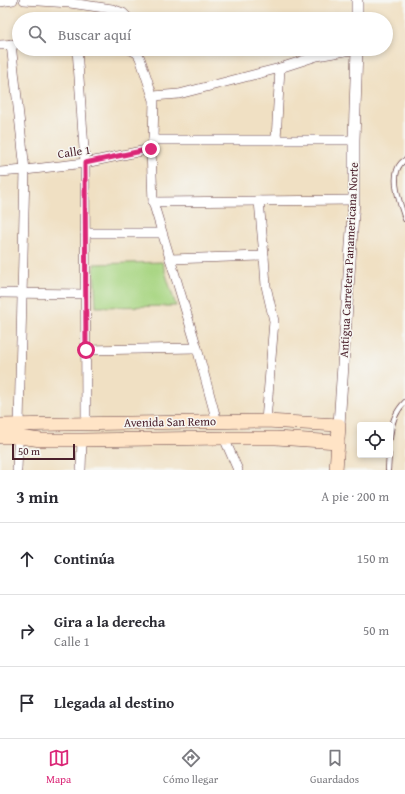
<!DOCTYPE html>
<html lang="es">
<meta charset="utf-8">
<style>
:root{--surface:#fff;--page:#f7f7f7;--text:#2b2b33;--muted:#7c7c81;--line:#e1e1e2;--accent:#db2777}
body{margin:0;font-family:"Gentium Book Plus",serif;background:var(--page);color:var(--text)}
.controls{position:absolute;right:12px;bottom:12px;display:grid;overflow:hidden;border-radius:4px;box-shadow:0 2px 6px #0003}
.controls button{width:36px;height:36px;display:grid;place-items:center;padding:0;border:0;border-bottom:1px solid var(--line);background:var(--surface);color:var(--text);font:20px sans-serif}
.scale{position:absolute;left:12px;bottom:10px;width:63px;box-sizing:border-box;padding-left:4px;border:2px solid #4a1f2b;border-top:0;font-size:11px;line-height:14px;white-space:nowrap;color:#4a1f2b;-webkit-text-stroke:3px #f6f6f2;paint-order:stroke}
.stop{position:absolute;width:12px;height:12px;margin:-9px;border:3px solid #db2777;border-radius:50%;background:#fff}
.stop.end{background:#db2777;border-color:#fff;box-shadow:0 1px 4px #0008}
.list{margin:0;padding:0;list-style:none}
h2{display:flex;justify-content:space-between;align-items:center;height:52px;margin:0;padding:0 16px;font-size:17px}
h2 small{font-size:13px;font-weight:400;color:var(--muted)}
.list li{display:grid;grid-template-columns:26px 1fr auto;gap:12px;align-items:center;box-sizing:border-box;height:72px;padding:0 16px;border-top:1px solid var(--line)}
.list b{display:block;font-size:15px;white-space:nowrap}
.list p{margin:0;font-size:13px;white-space:nowrap;color:var(--muted)}
.list em{font-size:13px;font-style:normal;color:var(--muted)}
.icon{flex:none;width:22px;height:22px;fill:none;stroke:currentColor;stroke-width:2;stroke-linecap:round;stroke-linejoin:round}
.map{position:relative;flex:none;width:405px;height:470px;overflow:hidden}
.search{position:absolute;background:var(--surface);box-shadow:0 2px 6px #0003;left:12px;right:12px;top:12px;height:44px;display:flex;align-items:center;gap:10px;box-sizing:border-box;padding:0 14px;border-radius:22px;color:var(--muted);font-size:15px}
.sheet{height:268px;background:var(--surface)}
nav{display:flex;justify-content:space-around;align-items:center;box-sizing:border-box;height:56px;border-top:1px solid var(--line);background:var(--surface);font-size:11px;color:var(--muted)}
nav a{display:grid;justify-items:center;gap:2px}
nav .on{color:var(--accent)}
.map>svg:first-child{display:block}
.green{fill:#a9d683;stroke:#7a7a57}
.lines{fill:none;stroke-linecap:round;stroke-linejoin:round}
.service-casing{stroke:#633c42;stroke-width:6}
.minor-casing{stroke:#633c42;stroke-width:10}
.tertiary-casing{stroke:#633c42;stroke-width:12}
.secondary-casing{stroke:#633c42;stroke-width:14}
.service{stroke:#fff;stroke-width:4.5}
.minor{stroke:#fff;stroke-width:9}
.tertiary{stroke:#fff;stroke-width:11}
.secondary{stroke:#ffe4c6;stroke-width:13}
.route{stroke:#db2777;stroke-width:5}
.labels{text-anchor:middle;stroke-width:3;stroke-linejoin:round;paint-order:stroke}
.street-label{font-size:12px;fill:#4a1f2b;stroke:#f6f6f2}
</style>
<div class="map">
<svg width="405" height="470" viewBox="0 0 405 470">
<rect width="100%" height="100%" fill="#f6f6f2"/>
<filter id="ink" filterUnits="userSpaceOnUse"><feTurbulence type="fractalNoise" baseFrequency=".025" numOctaves="2"/><feDisplacementMap in="SourceGraphic" scale="8" xChannelSelector="R" yChannelSelector="G"/><feConvolveMatrix kernelMatrix="1 2 1 2 8 2 1 2 1" color-interpolation-filters="sRGB"/></filter>
<filter id="wash" filterUnits="userSpaceOnUse"><feTurbulence type="fractalNoise" baseFrequency=".012" numOctaves="4" result="noise"/><feDisplacementMap in="SourceGraphic" scale="16" xChannelSelector="R" yChannelSelector="G"/><feGaussianBlur stdDeviation="0.9" result="paint"/><feColorMatrix in="noise" values="0 0 0 0 0 0 0 0 0 0 0 0 0 0 0 0 0 1.4 0 .05"/><feComposite in="paint" operator="in"/></filter>
<g filter="url(#wash)">
<rect width="100%" height="100%" fill="#f0e0c3"/>
<polygon class="green" points="162,262 176,306 96,307 94,264"/>
</g>
<g filter="url(#ink)">
<g class="lines">
<defs>
<g id="service">
<path d="M405 160C387 171 400 203 405 219"/>
<path d="M390 438C391 424 395 412 405 402"/>
<polyline points="388,470 389,455"/>
</g>
<g id="minor">
<polyline points="24,0 70,3 112,9 123,13 129,19"/>
<polyline points="0,2 13,0"/>
<polyline points="11,44 25,170 19,424 17,470"/>
<polyline points="0,45 19,44"/>
<polyline points="77,49 85,163 86,424"/>
<polyline points="129,49 137,53 140,58 154,100 153,140 151,149 153,202 197,348 217,422"/>
<polyline points="153,96 179,94 280,68 317,56 357,49"/>
<polyline points="153,140 354,140"/>
<polyline points="276,140 280,68"/>
<polyline points="0,172 25,170 85,163 151,149"/>
<polyline points="259,201 264,256 266,286 274,321 266,421"/>
<polyline points="153,202 354,200"/>
<polyline points="85,233 162,233"/>
<polyline points="170,259 264,256"/>
<polyline points="0,293 86,294"/>
<polyline points="86,350 197,348"/>
<polyline points="224,438 238,470"/>
<polyline points="81,470 82,440"/>
</g>
<g id="tertiary">
<polyline points="357,0 357,19"/>
<polyline points="339,425 354,200 354,140 357,49"/>
</g>
<g id="secondary">
<polyline points="0,425 266,421 339,425 336,470"/>
<polyline points="0,437 19,437 41,440 82,440 224,438 276,438 338,442"/>
</g>
</defs>
<use href="#service" class="service-casing"/>
<use href="#minor" class="minor-casing"/>
<use href="#tertiary" class="tertiary-casing"/>
<use href="#secondary" class="secondary-casing"/>
<use href="#service" class="service"/>
<use href="#minor" class="minor"/>
<use href="#tertiary" class="tertiary"/>
<use href="#secondary" class="secondary"/>
</g>
</g>
<g class="lines" filter="url(#ink)">
<polyline class="route" points="86,350 85,163 151,149"/>
</g>
<g class="labels">
<g class="street-label">
<text transform="translate(74 152) rotate(-8)" y="4">Calle 1</text>
<text transform="translate(349 260) rotate(-87)" y="4">Antigua Carretera Panamericana Norte</text>
<text transform="translate(170 422) rotate(-1)" y="4">Avenida San Remo</text>
</g>
</g>
</svg>
<div class="controls">
<button><svg class="icon" aria-label="locate" viewBox="0 0 24 24"><circle cx="12" cy="12" r="6"/><path d="M12 2v4M12 18v4M2 12h4M18 12h4"/></svg></button>
</div>
<div class="scale">50 m</div>
<div class="stop" style="left:86px;top:350px"></div>
<div class="stop end" style="left:151px;top:149px"></div>
<div class="search"><svg class="icon" aria-label="search" viewBox="0 0 24 24"><circle cx="10" cy="10" r="6"/><path d="M15 15l6 6"/></svg>Buscar aquí</div>
</div>
<section class="sheet">
<h2>3 min<small>A pie · 200 m</small></h2>
<ul class="list">
<li><svg class="icon" aria-label="ahead" viewBox="0 0 24 24"><path d="M12 20V5M6 11l6-6 6 6"/></svg><div><b>Continúa</b></div><em>150 m</em></li>
<li><svg class="icon" aria-label="right" viewBox="0 0 24 24"><path d="M7 20v-9h11M14 6l5 5-5 5"/></svg><div><b>Gira a la derecha</b><p>Calle 1</p></div><em>50 m</em></li>
<li><svg class="icon" aria-label="arrive" viewBox="0 0 24 24"><path d="M6 21V4h12l-3 4 3 4H6"/></svg><div><b>Llegada al destino</b></div></li>
</ul>
</section>
<nav>
<a class="on"><svg class="icon" aria-label="map" viewBox="0 0 24 24"><path d="M3 6l6-2 6 2 6-2v14l-6 2-6-2-6 2zM9 4v14M15 6v14"/></svg>Mapa</a>
<a><svg class="icon" aria-label="directions" viewBox="0 0 24 24"><path d="M12 3l9 9-9 9-9-9zM9 14v-3h6M13 9l2 2-2 2"/></svg>Cómo llegar</a>
<a><svg class="icon" aria-label="saved" viewBox="0 0 24 24"><path d="M7 4h10v16l-5-4-5 4z"/></svg>Guardados</a>
</nav>
